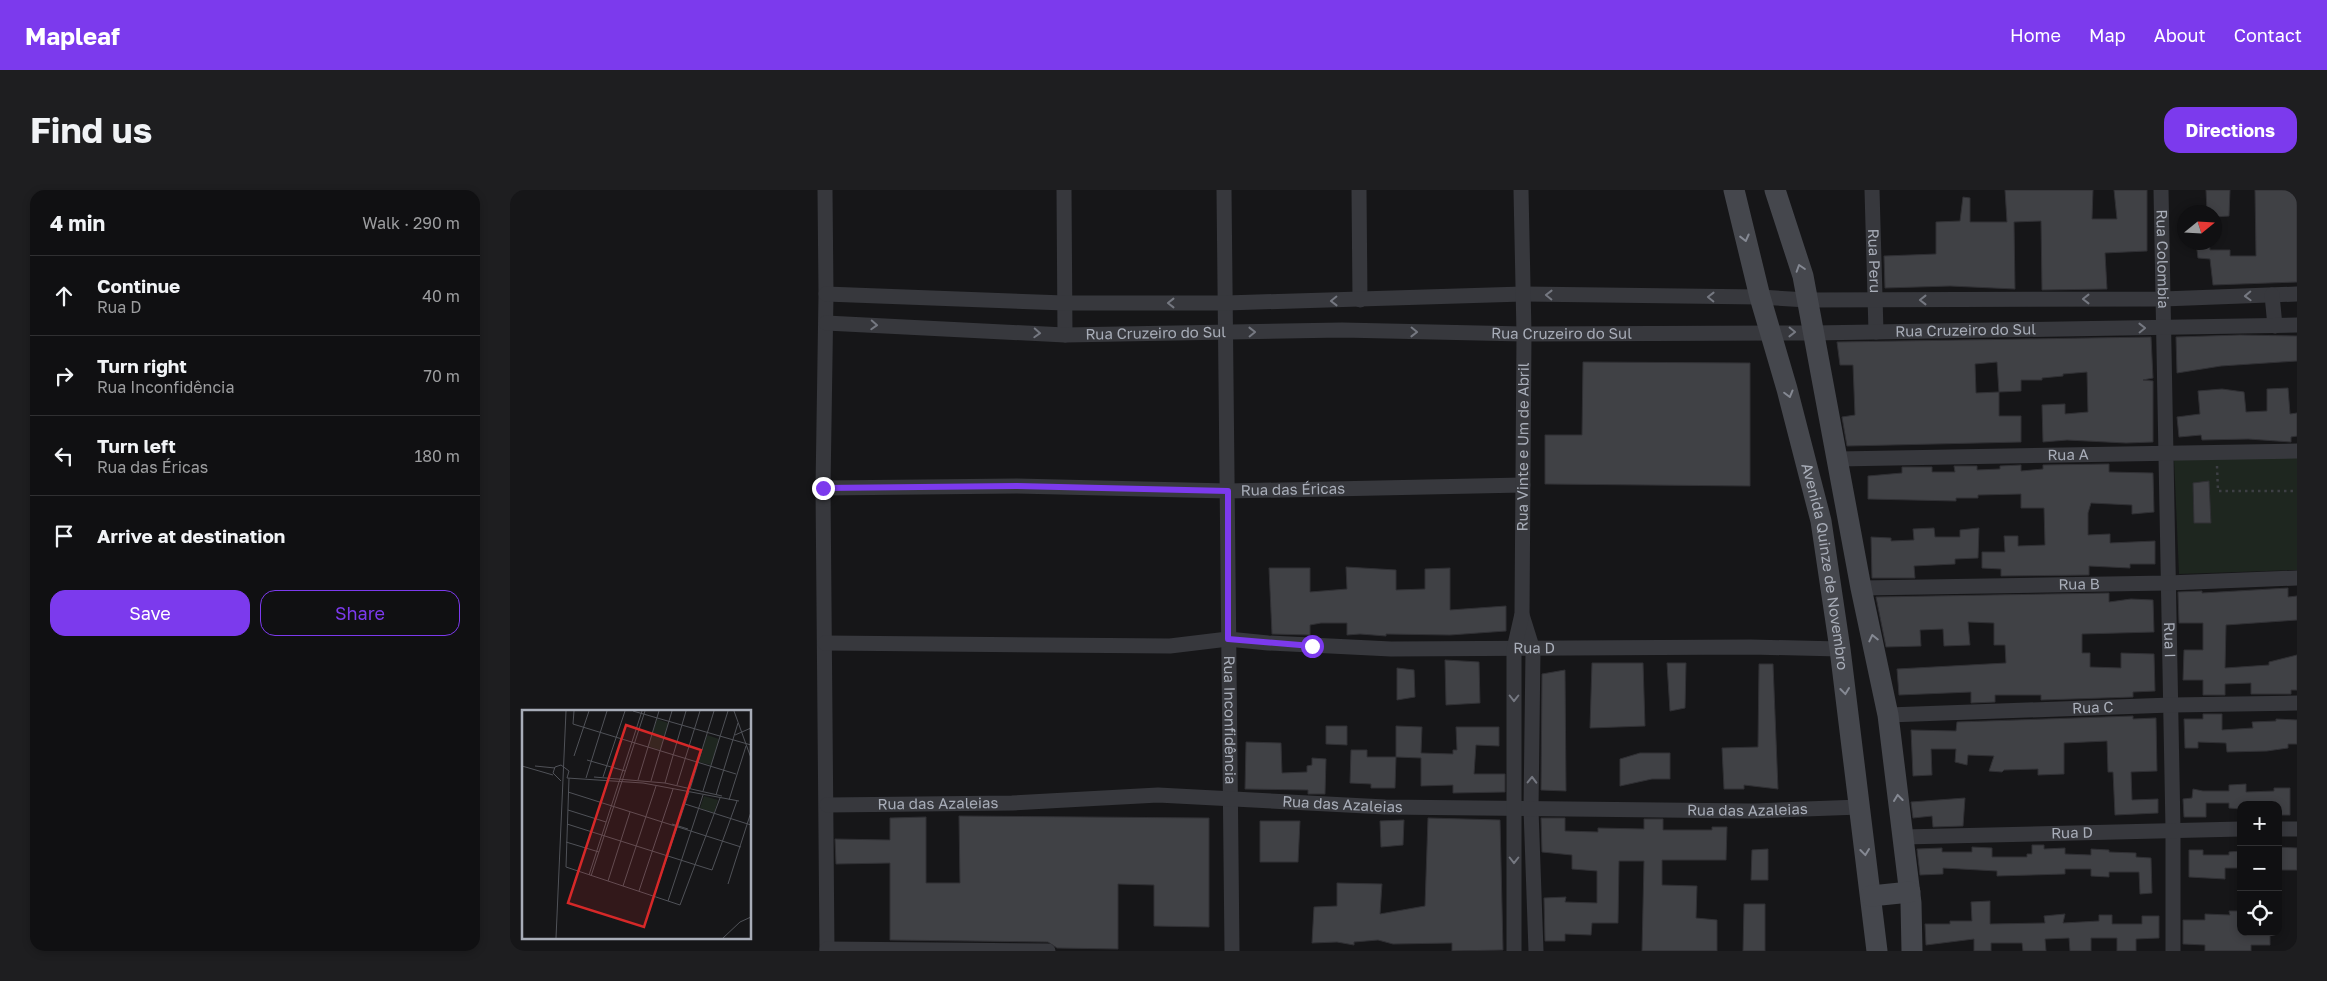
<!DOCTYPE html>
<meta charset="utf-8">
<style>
:root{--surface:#101012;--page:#1e1e20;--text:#f1f3f6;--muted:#9c9d9f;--line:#303032;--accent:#7c3aed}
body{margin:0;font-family:"Golos Text",sans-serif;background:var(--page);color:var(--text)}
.controls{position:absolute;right:15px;bottom:15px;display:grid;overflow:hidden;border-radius:10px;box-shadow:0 2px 8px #0003}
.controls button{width:45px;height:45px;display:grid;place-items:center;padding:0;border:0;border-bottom:1px solid var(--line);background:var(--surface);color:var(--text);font:25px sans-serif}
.compass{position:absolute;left:1667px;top:15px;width:45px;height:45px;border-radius:50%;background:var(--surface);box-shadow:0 2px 8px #0003;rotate:72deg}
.stop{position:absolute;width:15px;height:15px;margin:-11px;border:4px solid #7c3aed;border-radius:50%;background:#fff}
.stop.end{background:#7c3aed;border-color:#fff;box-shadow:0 1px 5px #0008}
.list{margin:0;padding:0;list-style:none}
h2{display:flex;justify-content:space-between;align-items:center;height:65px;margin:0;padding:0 20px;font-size:21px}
h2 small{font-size:16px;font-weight:400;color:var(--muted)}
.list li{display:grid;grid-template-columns:32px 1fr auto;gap:15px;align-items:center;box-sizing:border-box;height:80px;padding:0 20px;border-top:1px solid var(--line)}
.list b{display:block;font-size:19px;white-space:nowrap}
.list p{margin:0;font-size:16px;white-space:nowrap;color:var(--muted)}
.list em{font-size:16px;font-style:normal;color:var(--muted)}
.actions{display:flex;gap:10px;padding:15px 20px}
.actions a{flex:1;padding:11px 0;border:1px solid var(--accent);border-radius:15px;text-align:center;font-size:18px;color:var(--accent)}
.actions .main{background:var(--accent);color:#fff}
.icon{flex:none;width:28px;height:28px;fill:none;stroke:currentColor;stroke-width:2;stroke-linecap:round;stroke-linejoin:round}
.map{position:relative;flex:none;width:1787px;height:761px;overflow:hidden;border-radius:15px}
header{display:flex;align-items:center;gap:30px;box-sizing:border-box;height:70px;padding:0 25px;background:var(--accent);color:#fff}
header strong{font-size:24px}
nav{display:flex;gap:28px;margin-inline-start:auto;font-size:18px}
.intro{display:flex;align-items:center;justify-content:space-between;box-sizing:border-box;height:120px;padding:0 30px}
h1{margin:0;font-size:35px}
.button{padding:12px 22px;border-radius:15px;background:var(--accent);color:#fff;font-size:18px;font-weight:700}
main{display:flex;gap:30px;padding:0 30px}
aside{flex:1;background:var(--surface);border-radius:15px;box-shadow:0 2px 8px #0003}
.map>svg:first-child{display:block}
.green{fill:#1e261f}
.building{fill:#404145;stroke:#303034;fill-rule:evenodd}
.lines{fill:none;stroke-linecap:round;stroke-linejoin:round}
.path{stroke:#3d3f44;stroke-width:2.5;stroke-dasharray:2.5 4;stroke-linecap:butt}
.street{stroke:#37383d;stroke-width:15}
.secondary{stroke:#45474d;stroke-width:21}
.oneway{stroke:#858993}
.oneway2{stroke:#757881}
.route{stroke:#7c3aed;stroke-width:6}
.labels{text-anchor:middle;stroke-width:4;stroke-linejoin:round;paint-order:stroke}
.street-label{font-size:15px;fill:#a8adb8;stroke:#111113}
.inset-road{fill:none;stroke:#505258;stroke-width:1}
.view{fill:#d62828;fill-opacity:0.15;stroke:#d62828;stroke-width:2.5}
.inset-edge{fill:none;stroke:#a8adb8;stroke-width:2.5}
</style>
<header>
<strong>Mapleaf</strong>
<nav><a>Home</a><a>Map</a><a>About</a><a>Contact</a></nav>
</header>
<div class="intro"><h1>Find us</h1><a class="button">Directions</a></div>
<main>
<aside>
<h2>4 min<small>Walk · 290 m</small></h2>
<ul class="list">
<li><svg class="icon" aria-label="ahead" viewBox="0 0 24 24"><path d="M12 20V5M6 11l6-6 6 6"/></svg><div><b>Continue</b><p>Rua D</p></div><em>40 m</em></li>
<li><svg class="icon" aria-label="right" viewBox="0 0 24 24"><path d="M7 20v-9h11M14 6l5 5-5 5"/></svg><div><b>Turn right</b><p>Rua Inconfidência</p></div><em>70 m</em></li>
<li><svg class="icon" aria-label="left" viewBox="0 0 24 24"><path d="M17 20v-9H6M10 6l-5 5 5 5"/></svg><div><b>Turn left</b><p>Rua das Éricas</p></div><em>180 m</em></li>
<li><svg class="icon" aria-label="arrive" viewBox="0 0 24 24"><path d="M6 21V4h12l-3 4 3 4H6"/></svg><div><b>Arrive at destination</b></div></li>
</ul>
<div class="actions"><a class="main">Save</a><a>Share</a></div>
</aside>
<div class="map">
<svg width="1787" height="761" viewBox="0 0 1787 761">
<rect width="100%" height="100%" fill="#161618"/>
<polygon class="green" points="1664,268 1787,268 1787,380 1669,384"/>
<g class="building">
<polygon points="1495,0 1583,0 1582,29 1607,29 1604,0 1637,0 1637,61 1595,63 1597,99 1532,100 1531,31 1504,32 1505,99 1440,96 1375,98 1374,66 1426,64 1426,32 1450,31 1453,7 1460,8 1460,32 1497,32"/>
<polygon points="1696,0 1720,0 1719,26 1704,27 1704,22 1697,22"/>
<polygon points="1745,0 1787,0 1787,92 1703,95 1700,69 1688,68 1686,52 1699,52 1700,60 1720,60 1720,66 1746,66"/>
<polygon points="1730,145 1787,146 1787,171 1711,176 1667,183 1666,147"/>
<path d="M1641 147 1643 188 1633 190 1643 191V252L1616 253 1557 250 1533 252 1532 215 1555 214V224L1578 222 1577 182 1553 184V186L1532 188V190H1511V201L1489 202V226H1511V252L1337 256 1332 227 1345 225 1343 175H1330L1327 152ZM1487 172 1489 202 1466 203 1465 174Z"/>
<polygon points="1073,172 1240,173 1240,296 1035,294 1035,245 1072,245"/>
<polygon points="1778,198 1780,224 1787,223 1787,246 1781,247 1781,252 1738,249 1692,250 1691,245 1669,247 1667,227 1690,224 1688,201 1712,199 1734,202 1736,222 1757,221 1757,199"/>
<polygon points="1599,274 1599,282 1643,283 1644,322 1622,324 1622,315 1581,313 1578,323 1578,345 1600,344 1600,353 1645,351 1645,374 1620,374 1620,378 1579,376 1579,385 1491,386 1491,379 1472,378 1472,362 1495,362 1494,346 1508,346 1508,356 1535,355 1534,318 1511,318 1511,304 1468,305 1468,308 1446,308 1446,311 1358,309 1358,286 1392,283 1392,277 1422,277 1422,282 1445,282 1444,276 1467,276 1467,280 1490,279 1490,276 1511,275 1511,281 1533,279 1533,275"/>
<polygon points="1699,291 1701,333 1684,333 1683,293"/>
<polygon points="1424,338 1425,347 1450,347 1450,340 1469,338 1468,368 1445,369 1445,374 1404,376 1405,388 1362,388 1361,347 1381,348 1381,351 1404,350 1403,339"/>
<polygon points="836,377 886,380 886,400 915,399 915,379 940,378 940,420 996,416 996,441 940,445 876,444 876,446 850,444 837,445 837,433 811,433 800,435 800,445 762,444 759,378 800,378 800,402 837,399"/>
<polygon points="1778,398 1778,407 1787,406 1787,430 1716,435 1715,478 1759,475 1759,472 1787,465 1787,500 1781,500 1781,504 1741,504 1741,493 1715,494 1715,505 1693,505 1693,490 1673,490 1674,460 1693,460 1693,433 1669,433 1668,402 1692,401 1692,403"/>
<polygon points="1599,403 1599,412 1621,409 1643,410 1644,442 1572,444 1572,463 1580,463 1580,477 1611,478 1611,463 1644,464 1645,501 1623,502 1623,507 1531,510 1531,505 1485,505 1485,512 1461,513 1461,502 1389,505 1387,479 1496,473 1495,455 1484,455 1484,433 1458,432 1460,455 1434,456 1433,439 1410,440 1411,456 1376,457 1366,407"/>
<polygon points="935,470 969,472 970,513 936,515"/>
<polygon points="1082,473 1133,473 1135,536 1080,538"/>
<polygon points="1157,473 1176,473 1175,518 1160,521"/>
<polygon points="1249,474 1263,474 1268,599 1234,595 1234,599 1214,599 1212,558 1248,557"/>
<polygon points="887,478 904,480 905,507 887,510"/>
<polygon points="1055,480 1056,601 1031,600 1032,484"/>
<polygon points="1693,524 1712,524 1712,540 1743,538 1742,532 1766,531 1766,529 1787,530 1787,554 1778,554 1778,558 1757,561 1717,562 1716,553 1688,552 1688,558 1675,558 1674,529 1693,529"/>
<polygon points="1623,526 1623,529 1646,528 1647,581 1621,582 1622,610 1648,609 1648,623 1605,625 1603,582 1598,582 1597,551 1554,553 1554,584 1528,585 1528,579 1494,580 1492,582 1479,581 1484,566 1458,565 1457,575 1445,572 1446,559 1421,559 1422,585 1403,586 1401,540 1446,541 1447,532"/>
<polygon points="816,536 837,536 837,555 816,554"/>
<polygon points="886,536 912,537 911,563 943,564 943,560 947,560 946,537 989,537 989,556 966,555 964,584 995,584 995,602 943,603 943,595 911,596 911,568 886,567"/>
<polygon points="736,552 771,553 772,583 797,582 797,576 802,575 802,568 816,569 815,604 798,604 798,600 735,599"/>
<polygon points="841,560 857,560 857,567 886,567 885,598 861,598 861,594 840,593"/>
<polygon points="1130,563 1160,563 1160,589 1142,589 1110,596 1110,569"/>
<polygon points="1736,594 1736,602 1764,601 1764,598 1780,598 1780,625 1768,625 1768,615 1731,615 1731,619 1719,618 1719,613 1696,613 1696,627 1674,627 1673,609 1682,608 1683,599 1693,601 1719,601 1719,595"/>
<polygon points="1455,608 1453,636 1423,637 1422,626 1403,628 1401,612"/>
<polygon points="449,626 699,628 699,737 644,736 644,695 608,694 608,759 547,758 538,752 380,750 380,673 326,674 325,649 380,650 380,628 416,627 416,693 450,693"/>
<polygon points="918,628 990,630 993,760 942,761 942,753 883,754 868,750 844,752 844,755 827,752 802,753 804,717 827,716 827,693 872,694 870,724 915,716"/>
<polygon points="1031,628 1055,628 1055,641 1088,642 1088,638 1134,639 1134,629 1153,629 1153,640 1202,640 1202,637 1217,637 1216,670 1152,670 1152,695 1187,696 1186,728 1207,730 1207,761 1132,761 1134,671 1109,671 1108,733 1082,733 1081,745 1055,744 1055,751 1035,751 1034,708 1056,707 1055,712 1087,713 1087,681 1062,679 1062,665 1032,662"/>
<polygon points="894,630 893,655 871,657 870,631"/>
<polygon points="750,631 790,631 788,672 750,672"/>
<polygon points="1522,655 1534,655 1534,659 1555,658 1555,664 1581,665 1581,659 1599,660 1599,662 1626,663 1626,667 1641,668 1642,703 1630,704 1629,682 1599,682 1599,687 1581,686 1581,679 1555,679 1555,684 1487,686 1487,681 1433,678 1433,684 1410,685 1407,659 1432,658 1432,662 1462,662 1462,657 1482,658 1482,667 1517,667 1517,664 1522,664"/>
<polygon points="1768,657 1787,658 1787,680 1768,680"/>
<polygon points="1258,659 1258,690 1241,690 1242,660"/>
<polygon points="1679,660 1693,660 1693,665 1719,665 1719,662 1731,661 1731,678 1715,678 1715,689 1679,687"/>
<polygon points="1480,711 1480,734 1535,733 1534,726 1555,724 1553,733 1589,731 1589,725 1602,725 1602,734 1632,734 1632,726 1649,726 1649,748 1626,749 1626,761 1607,761 1607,748 1581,748 1581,761 1560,761 1559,748 1535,749 1536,761 1513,761 1512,753 1481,753 1481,761 1464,761 1464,749 1416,755 1415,734 1440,734 1440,731 1462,731 1461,712"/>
<polygon points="1234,714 1255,714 1255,761 1233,761"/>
<polygon points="1719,721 1731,721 1731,742 1760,742 1760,755 1741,755 1741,761 1695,761 1695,755 1673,754 1673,730 1695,730 1695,724 1720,725"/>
</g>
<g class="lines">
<polyline class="path" points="1707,276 1708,301 1787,301"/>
<g class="street">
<polyline points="315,0 316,104 313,298 317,761"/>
<polyline points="554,0 555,145"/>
<path id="s1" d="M714 0 722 761"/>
<polyline points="849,0 850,110"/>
<path id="s2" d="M1362 0 1366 142"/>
<path id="s3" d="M1651 0 1663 639V761"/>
<polyline points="316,104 555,113 716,113 1013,104 1250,107 1297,110 1653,109 1787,104"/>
<polyline points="1762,105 1765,136"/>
<path id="s4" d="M316 133 555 145 832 140 1014 144 1304 143 1787 135"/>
<path id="s5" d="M1328 269 1787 261"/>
<path id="s6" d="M313 298 507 296 718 301 1013 295"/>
<path id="s7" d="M1351 398 1658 393 1787 388"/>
<polyline points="1012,425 1023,460 1021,619 1026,761"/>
<path id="s8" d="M315 453 660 456 718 449 758 453 881 459 1241 457 1330 459"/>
<path id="s9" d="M1378 525 1661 515 1787 513"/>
<path id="s10" d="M317 615 502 613 648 605 875 617 1243 621 1350 617"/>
<polyline points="1768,639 1787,639"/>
<path id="s11" d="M1393 647 1731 639"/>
<polyline points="317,759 538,761"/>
<path id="s12" d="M1004 761V459L1012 424 1014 144 1011 0"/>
</g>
<g class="secondary">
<path id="s13" d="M1224 0 1250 107 1277 199 1311 331 1330 459 1367 761"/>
<polyline points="1265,0 1293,86 1351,398 1378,525 1401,713 1402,761"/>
<polyline points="1361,706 1400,702"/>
</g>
</g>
<defs><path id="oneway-chevron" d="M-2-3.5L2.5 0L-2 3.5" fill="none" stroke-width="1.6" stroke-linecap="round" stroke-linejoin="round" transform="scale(1.25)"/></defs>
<g class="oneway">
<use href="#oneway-chevron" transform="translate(1235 48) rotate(76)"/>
<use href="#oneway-chevron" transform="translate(1290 78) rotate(-108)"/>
<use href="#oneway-chevron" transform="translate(1279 204) rotate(75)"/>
<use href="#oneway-chevron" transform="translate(1363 448) rotate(-103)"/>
<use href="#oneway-chevron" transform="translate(1335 501) rotate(83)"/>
<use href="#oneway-chevron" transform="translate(1388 608) rotate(-97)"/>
<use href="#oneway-chevron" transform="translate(1355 662) rotate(83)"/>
</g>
<g class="oneway2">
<use href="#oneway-chevron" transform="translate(1039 105) rotate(-179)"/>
<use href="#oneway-chevron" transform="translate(1738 106) rotate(178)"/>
<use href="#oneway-chevron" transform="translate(1201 107) rotate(-179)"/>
<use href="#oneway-chevron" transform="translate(1576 109) rotate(180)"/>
<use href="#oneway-chevron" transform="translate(1413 110) rotate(180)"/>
<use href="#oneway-chevron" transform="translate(824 111) rotate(179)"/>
<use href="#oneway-chevron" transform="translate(661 113) rotate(180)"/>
<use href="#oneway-chevron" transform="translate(364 135) rotate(3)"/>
<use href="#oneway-chevron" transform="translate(1632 138) rotate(-1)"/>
<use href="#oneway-chevron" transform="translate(742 142) rotate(-1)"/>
<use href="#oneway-chevron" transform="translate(904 142) rotate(1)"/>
<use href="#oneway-chevron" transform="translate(1282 142) rotate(1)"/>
<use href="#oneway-chevron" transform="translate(527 143) rotate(3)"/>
<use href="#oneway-chevron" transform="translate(1004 508) rotate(90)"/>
<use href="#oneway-chevron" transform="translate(1022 590) rotate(-89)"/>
<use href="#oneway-chevron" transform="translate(1004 670) rotate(90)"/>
</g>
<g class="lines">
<polyline class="route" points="313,298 507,296 718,301 718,449 802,456"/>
</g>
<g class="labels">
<g class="street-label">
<text dy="5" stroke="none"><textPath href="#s3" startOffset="69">Rua Colombia</textPath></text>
<text dy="5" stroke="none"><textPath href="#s2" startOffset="71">Rua Peru</textPath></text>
<text dy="5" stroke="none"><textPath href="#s4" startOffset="1140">Rua Cruzeiro do Sul</textPath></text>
<text dy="5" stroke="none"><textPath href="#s4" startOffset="736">Rua Cruzeiro do Sul</textPath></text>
<text dy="5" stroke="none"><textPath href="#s4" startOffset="330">Rua Cruzeiro do Sul</textPath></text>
<text dy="5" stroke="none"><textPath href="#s12" startOffset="505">Rua Vinte e Um de Abril</textPath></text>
<text dy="5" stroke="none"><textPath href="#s5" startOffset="230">Rua A</textPath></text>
<text dy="5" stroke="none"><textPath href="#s6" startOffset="470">Rua das Éricas</textPath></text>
<text dy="5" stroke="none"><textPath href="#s13" startOffset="388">Avenida Quinze de Novembro</textPath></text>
<text dy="5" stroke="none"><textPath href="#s7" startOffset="218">Rua B</textPath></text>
<text dy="5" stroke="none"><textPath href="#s3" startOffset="450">Rua I</textPath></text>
<text dy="5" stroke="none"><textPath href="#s8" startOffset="710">Rua D</textPath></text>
<text dy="5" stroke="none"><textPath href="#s9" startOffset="205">Rua C</textPath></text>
<text dy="5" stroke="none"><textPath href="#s1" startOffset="530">Rua Inconfidência</textPath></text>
<text dy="5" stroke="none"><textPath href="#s10" startOffset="111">Rua das Azaleias</textPath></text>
<text dy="5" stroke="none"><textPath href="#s10" startOffset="516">Rua das Azaleias</textPath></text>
<text dy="5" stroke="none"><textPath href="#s10" startOffset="921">Rua das Azaleias</textPath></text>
<text dy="5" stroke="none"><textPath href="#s11" startOffset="169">Rua D</textPath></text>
</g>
</g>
<g transform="translate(12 520)">
<rect width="229" height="229" fill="#161618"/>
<path d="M135 9 146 13 138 40 126 36ZM185 25 197 29 189 55 177 52ZM182 86 196 90 192 103 178 98Z" fill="#1e261f"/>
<path class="inset-road" d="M52 1 51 14 214 64M111 1 229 35M212 1 229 48M213 25 229 18M52 46 67 1M65 50 103 61M39 55 47 61 45 68M0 56 31 65M13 56 33 58M72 67 143 73 200 86M81 67 103 1M45 68 121 73 217 91M47 68 44 157 158 195 198 88M64 68 85 1M116 70 137 1M39 71 31 63 33 57 39 55M129 71 150 1M143 73 164 1M155 75 178 1M168 79 192 1M181 81 206 1M46 82 219 137M194 85 216 13M207 90 224 36M163 94 229 115M46 100 84 112M45 114 190 160 215 91M150 114 166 119M44 132 77 142M67 165 120 1M69 166 123 1M86 171 108 102M206 174 229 102M101 176 134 76M117 181 151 79M132 186 167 82M146 191 181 85M34 228 44 1M201 228 218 212 229 207"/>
<path class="view" d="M104 15 179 40 122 217 46 193Z"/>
<rect width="229" height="229" class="inset-edge"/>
</g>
</svg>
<div class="controls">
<button>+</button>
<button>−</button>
<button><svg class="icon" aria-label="locate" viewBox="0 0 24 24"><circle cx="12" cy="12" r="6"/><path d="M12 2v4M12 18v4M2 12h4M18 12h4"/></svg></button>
</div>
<svg class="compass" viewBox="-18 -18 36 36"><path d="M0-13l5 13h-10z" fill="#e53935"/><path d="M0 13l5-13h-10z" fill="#9c9d9f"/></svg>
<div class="stop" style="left:802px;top:456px"></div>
<div class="stop end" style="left:313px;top:298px"></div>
</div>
</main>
